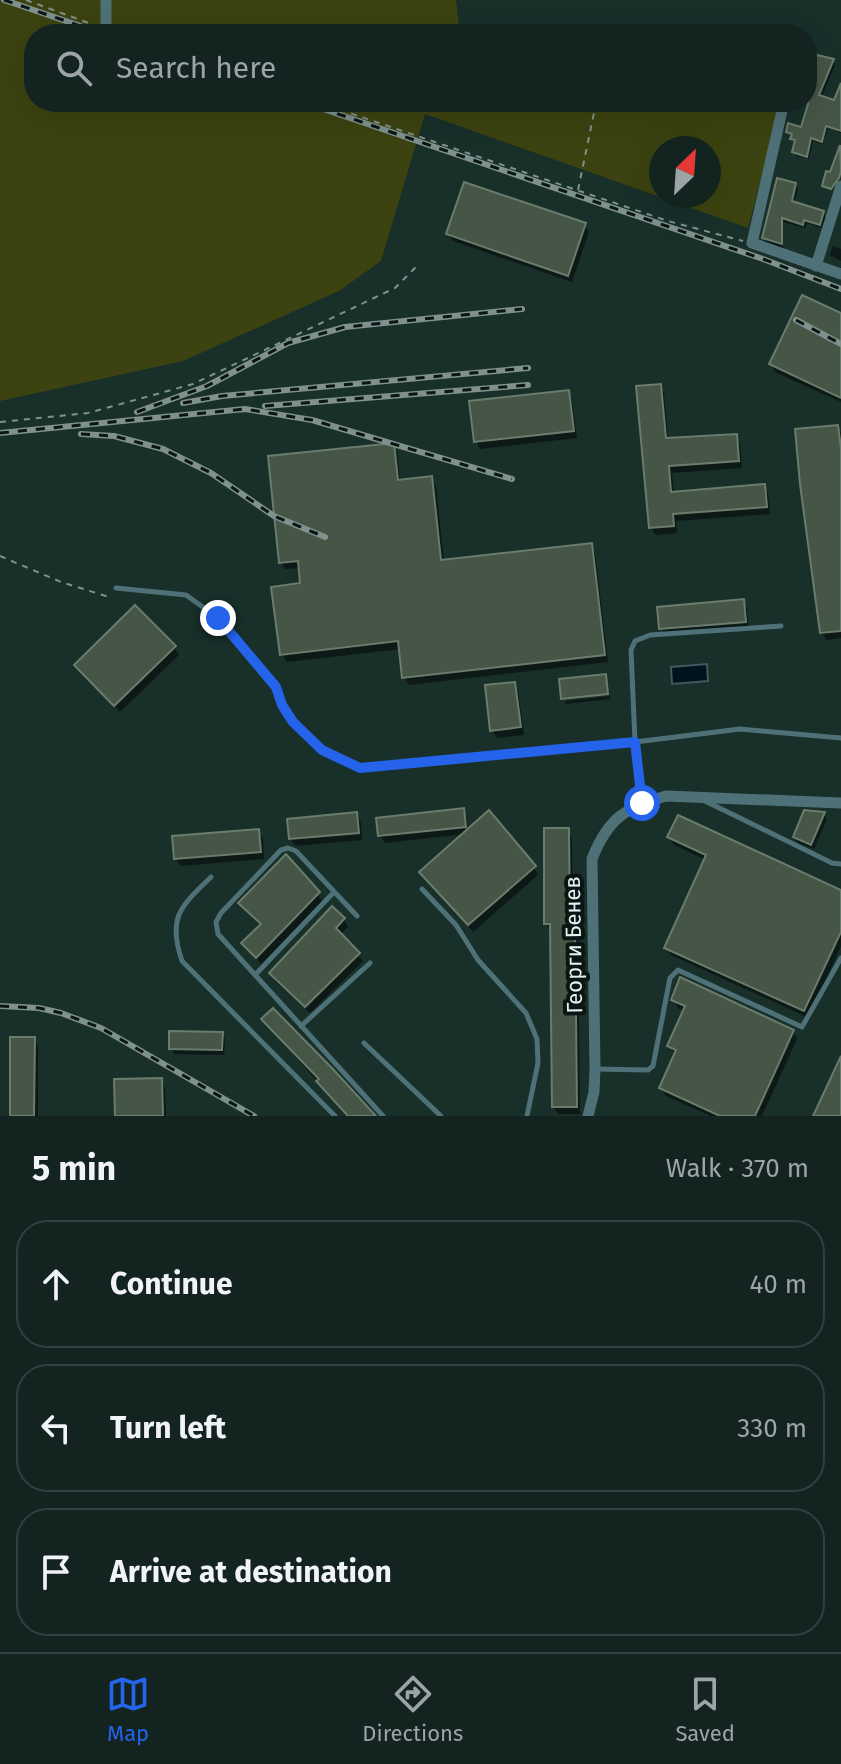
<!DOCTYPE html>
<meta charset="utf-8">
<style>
:root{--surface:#122320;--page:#1b2b29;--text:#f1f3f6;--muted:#9ca4a5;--line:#31403e;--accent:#2563eb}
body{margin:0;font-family:"Fira Sans",sans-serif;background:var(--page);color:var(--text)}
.compass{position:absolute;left:649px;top:136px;width:72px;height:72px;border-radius:50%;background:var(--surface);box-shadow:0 8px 32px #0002;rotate:25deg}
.stop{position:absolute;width:24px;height:24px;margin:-18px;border:6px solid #2563eb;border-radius:50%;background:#fff}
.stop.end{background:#2563eb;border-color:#fff;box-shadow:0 2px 8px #0008}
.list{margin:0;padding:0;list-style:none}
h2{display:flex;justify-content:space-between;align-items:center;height:104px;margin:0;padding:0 32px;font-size:34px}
h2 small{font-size:26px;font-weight:400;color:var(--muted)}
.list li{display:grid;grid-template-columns:52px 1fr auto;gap:24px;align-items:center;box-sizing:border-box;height:128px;margin:0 16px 16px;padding:0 16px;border:2px solid var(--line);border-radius:32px}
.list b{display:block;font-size:30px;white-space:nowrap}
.list em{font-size:26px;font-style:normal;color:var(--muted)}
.icon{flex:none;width:44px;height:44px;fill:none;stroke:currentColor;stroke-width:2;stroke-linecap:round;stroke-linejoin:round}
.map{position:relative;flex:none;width:841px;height:1116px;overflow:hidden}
.search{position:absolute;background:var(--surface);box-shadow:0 8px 32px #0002;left:24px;right:24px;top:24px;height:88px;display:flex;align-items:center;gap:20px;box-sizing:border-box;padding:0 28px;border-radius:32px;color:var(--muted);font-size:30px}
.sheet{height:536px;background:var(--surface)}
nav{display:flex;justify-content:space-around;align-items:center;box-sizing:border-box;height:112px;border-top:2px solid var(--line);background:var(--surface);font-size:22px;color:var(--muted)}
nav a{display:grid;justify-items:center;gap:4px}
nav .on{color:var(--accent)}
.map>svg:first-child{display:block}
.green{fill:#3c4310;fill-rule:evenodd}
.water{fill:#00121d;stroke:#45565c;stroke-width:2}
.shadow{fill:#0007}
.building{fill:#455546;stroke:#6a7c6c;stroke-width:2}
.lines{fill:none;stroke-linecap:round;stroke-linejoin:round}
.path{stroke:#7f928d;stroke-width:2;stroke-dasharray:6 6;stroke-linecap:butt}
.service{stroke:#4e7177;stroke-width:5}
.minor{stroke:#4e7177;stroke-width:11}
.rail-casing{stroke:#7e918c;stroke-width:6}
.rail{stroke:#0b1513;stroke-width:3;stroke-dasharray:9;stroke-linecap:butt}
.route{stroke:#2563eb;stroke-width:10}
.labels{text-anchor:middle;stroke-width:8;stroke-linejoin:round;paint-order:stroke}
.street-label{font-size:22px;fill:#e6f4f0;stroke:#0b1513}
</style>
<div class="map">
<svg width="841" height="1116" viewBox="0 0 841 1116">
<rect width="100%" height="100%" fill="#182f2a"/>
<path class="green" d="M0 0H456L460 34H34V102H781L748 228 425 114 381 261 339 291 183 361 0 401ZM661 148H709V196H661Z"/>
<polygon class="water" points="707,664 708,681 672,684 671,667"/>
<g class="shadow">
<polygon points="818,57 833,61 835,65 821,98 835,102 841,87 841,133 828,128 823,144 813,141 809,159 796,156 793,137 788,132 802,130 810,106 805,102 807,102 807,87"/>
<polygon points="795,184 798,189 794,204 823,213 826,218 822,228 807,223 805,228 783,222 783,248 767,242 764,237"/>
<polygon points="584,225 589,232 572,282 453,241 448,234"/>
<polygon points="833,246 841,249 841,261 830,255"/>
<polygon points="841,315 841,402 775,372 771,364"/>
<polygon points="660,386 664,393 668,440 736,436 740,443 742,468 672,473 674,494 764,486 768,494 770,514 676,521 677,533 656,535 651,528"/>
<polygon points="568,392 572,399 577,438 480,449 476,441"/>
<polygon points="837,427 841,433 841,638 826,640 822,632"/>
<polygon points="393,445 397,453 400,481 431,478 436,486 444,562 591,545 595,552 608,662 409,685 404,677 401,649 287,662 282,654 302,585 300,568 285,569 281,562"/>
<polygon points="743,601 747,609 749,629 666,636 661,628"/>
<polygon points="174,647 179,655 120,712 76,665"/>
<polygon points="514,684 518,691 524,735 497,738 492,730"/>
<polygon points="610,696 610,699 566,704 565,701"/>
<polygon points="463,811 467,818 468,831 534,868 538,875 473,932 421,872 464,834 385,843 380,836"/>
<polygon points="356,814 361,822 362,840 295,846 291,839"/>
<polygon points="824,814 827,819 814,849 798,843 795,837"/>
<polygon points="568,830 572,838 573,919 578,928 580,1114 558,1114 554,1107 551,931 546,924"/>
<polygon points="258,831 263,838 264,859 180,866 176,859"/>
<polygon points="669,837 841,892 841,946 809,1018 671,955 666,948 706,860 674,845"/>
<polygon points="302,877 323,901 261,964 244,943 261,926 241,903"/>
<polygon points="344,920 348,927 340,935 363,961 310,1013 275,981 271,973"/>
<polygon points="674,1000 793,1031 797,1039 762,1116 711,1116 666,1096 661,1088 676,1055 669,1046 685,1011 678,1008"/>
<polygon points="263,1020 373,1116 348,1116"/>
<polygon points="222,1034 225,1039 224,1055 174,1054 171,1049"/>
<polygon points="33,1039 38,1047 38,1116 12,1116"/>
<polygon points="161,1080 165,1088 166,1116 117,1116"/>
</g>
<g class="building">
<polygon points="817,55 834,59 819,95 834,100 841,83 841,131 826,126 822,142 811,138 807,157 792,152 795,140 790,139 792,134 786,132 788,123 801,127 808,104 807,82"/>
<polygon points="840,145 841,171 839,178 831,189 822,186 826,171 830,172"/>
<polygon points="777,178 796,183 792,201 824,211 820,225 804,220 803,225 782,218 782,244 762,238"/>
<polygon points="464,182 586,223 568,276 446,234"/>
<polygon points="802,295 841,313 841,398 769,364"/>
<polygon points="661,384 666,438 737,434 739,461 669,466 671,492 765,484 767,507 673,514 674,526 649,528 636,386"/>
<polygon points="569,390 574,431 474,442 469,401"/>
<polygon points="838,425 841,448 841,631 820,633 800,484 795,429"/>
<polygon points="394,443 398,480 432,476 441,560 592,543 605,655 402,678 398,641 280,655 271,587 300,583 298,561 279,563 268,456"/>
<polygon points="744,599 746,622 659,629 657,607"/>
<polygon points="135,605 176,646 114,706 74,665"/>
<polygon points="606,674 608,694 561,699 559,679"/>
<polygon points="515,682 521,727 490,731 485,685"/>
<polygon points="464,808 466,827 378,836 376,818"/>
<polygon points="489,810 536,866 468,925 419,872"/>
<polygon points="804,810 825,812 811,845 793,837"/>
<polygon points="357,812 359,833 289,839 287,819"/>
<polygon points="678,815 841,890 841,932 804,1011 664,948 706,855 667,837"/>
<polygon points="544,828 569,828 570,919 575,919 577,1107 552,1107 550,924 544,924"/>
<polygon points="259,829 261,852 174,859 172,836"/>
<polygon points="286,854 320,892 256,958 241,943 261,924 238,903"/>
<polygon points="332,906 345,918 336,928 360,953 305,1007 269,973"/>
<polygon points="680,977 794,1030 755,1116 720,1116 659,1088 676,1050 667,1046 685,1006 671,1000"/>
<polygon points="273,1008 331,1067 376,1116 348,1116 316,1081 319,1079 261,1019"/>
<polygon points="169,1031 223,1032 222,1050 169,1049"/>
<polygon points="10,1037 35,1037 34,1116 10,1116"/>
<polygon points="841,1056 841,1116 813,1116"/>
<polygon points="162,1078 163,1116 115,1116 114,1079"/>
</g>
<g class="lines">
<g class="path">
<polyline points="26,0 94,25"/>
<polyline points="317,102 668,221 743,241"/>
<polyline points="578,190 595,108"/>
<polyline points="0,422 88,413 193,384 395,288 418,265"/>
<polyline points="0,556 61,582 109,597 110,595"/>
</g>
<g class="service">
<polyline points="116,588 186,595 218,618 276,687 282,705 293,722 322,750 360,768 635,742 740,729 841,738"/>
<polyline points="705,801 832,863 841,864"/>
<polyline points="642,802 635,742 631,650 635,641 650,635 781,626"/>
<path d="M211 877C181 906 167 917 182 961L335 1116"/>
<polyline points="422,889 456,925 478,960 526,1013 537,1039 538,1063 527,1116"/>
<polyline points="357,916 296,851 288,848 281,850 221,913 216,922 218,934 383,1116"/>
<polyline points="255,975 334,892"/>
<polyline points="301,1026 370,963"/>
<polyline points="364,1043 441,1116"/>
<polyline points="595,1069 648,1070 653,1066 670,978 678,970 802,1027 841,958"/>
</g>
<g class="minor">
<polyline points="106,30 106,0"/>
<polyline points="784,102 752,243 841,274"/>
<polyline points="816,266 841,186"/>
<path d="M588 1116 594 1092 595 1069 592 859C608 818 625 808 666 796L841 803"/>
</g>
<defs>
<g id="rail">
<polyline points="4,0 104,34"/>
<polyline points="303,102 763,259 841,289"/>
<polyline points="796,320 841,344"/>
<polyline points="183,403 222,396 528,368"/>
<polyline points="265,406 528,385"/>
<polyline points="137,412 207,386 288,343 345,327 522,309"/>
<polyline points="0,433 245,409 312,420 512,479"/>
<polyline points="81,434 114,436 163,449 211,473 274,516 325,537"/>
<polyline points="0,1006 39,1008 61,1013 101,1028 254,1116"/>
</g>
</defs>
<use href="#rail" class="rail-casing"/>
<use href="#rail" class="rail"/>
</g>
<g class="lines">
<polyline class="route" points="218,618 276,687 282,705 293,722 322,750 360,768 635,742 642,803"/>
</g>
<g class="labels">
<g class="street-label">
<text transform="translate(573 945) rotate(-91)" y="8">Георги Бенев</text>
</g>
</g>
</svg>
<svg class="compass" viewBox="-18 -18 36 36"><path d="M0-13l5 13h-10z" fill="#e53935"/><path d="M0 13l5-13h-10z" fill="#9ca4a5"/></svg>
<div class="stop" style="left:642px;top:803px"></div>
<div class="stop end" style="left:218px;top:618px"></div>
<div class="search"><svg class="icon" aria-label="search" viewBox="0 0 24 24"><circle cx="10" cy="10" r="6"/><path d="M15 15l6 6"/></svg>Search here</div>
</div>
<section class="sheet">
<h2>5 min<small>Walk · 370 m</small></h2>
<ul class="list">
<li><svg class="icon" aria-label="ahead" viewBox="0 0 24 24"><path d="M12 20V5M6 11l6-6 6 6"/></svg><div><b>Continue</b></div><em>40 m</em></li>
<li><svg class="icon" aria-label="left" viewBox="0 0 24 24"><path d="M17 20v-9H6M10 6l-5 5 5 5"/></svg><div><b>Turn left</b></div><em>330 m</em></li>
<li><svg class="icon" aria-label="arrive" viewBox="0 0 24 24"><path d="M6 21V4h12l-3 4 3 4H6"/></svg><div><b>Arrive at destination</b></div></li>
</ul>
</section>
<nav>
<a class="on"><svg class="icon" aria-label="map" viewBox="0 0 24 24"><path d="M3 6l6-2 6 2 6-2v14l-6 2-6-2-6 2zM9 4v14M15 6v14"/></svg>Map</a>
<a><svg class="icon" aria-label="directions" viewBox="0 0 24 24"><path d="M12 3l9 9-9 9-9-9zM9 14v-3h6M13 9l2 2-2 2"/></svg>Directions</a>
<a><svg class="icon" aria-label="saved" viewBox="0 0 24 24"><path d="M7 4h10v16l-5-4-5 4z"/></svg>Saved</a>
</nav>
